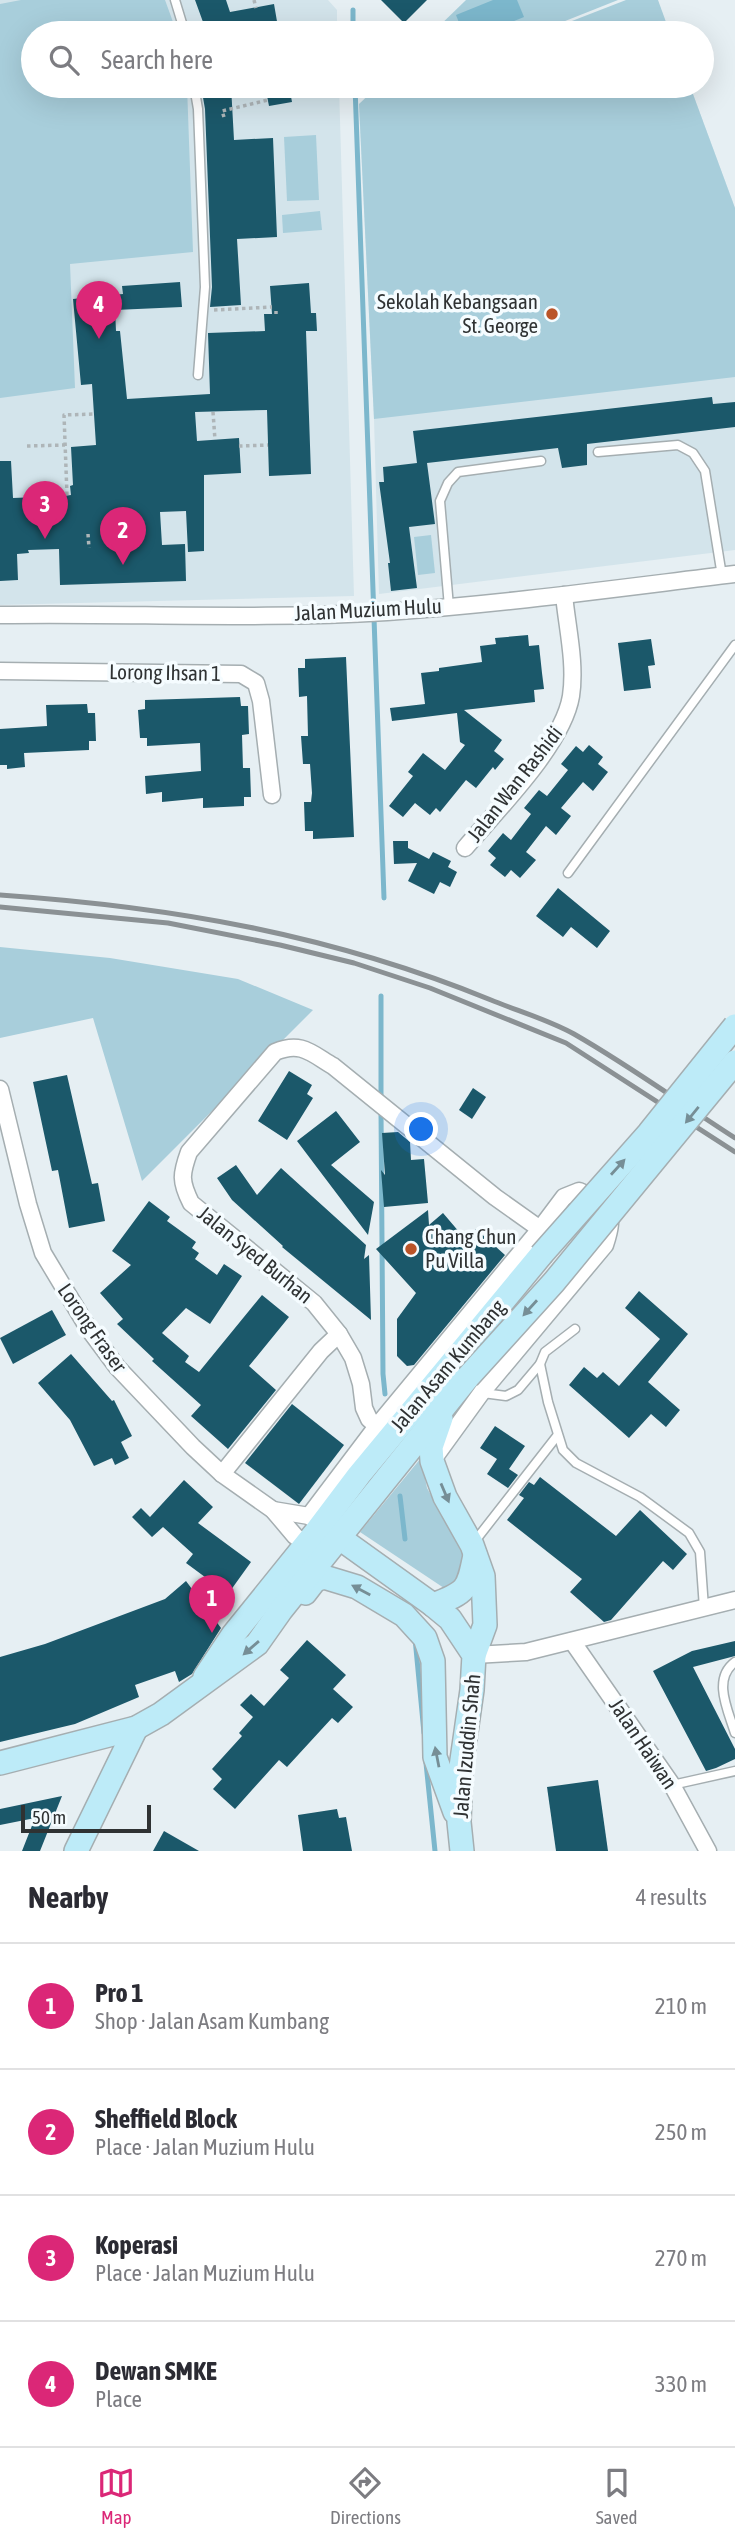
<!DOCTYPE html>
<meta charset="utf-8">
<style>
:root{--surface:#fff;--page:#f2f2f3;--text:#2b2b33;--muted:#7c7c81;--line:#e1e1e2;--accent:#db2777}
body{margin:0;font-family:"Asap Condensed",sans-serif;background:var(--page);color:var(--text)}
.scale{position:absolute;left:21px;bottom:18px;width:130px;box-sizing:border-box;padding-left:7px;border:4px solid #2f3233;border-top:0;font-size:19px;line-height:24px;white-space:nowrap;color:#2f3233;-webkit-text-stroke:5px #f5fcff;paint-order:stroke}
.you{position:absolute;left:422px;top:1130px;width:24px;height:24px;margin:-18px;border:5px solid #fff;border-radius:50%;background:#1a73e8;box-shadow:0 0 0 10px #1a73e833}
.badge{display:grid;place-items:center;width:46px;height:46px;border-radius:50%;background:var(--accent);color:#fff;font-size:23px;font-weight:700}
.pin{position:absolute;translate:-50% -58px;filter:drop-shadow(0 2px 4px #0008)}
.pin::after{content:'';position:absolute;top:37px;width:24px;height:21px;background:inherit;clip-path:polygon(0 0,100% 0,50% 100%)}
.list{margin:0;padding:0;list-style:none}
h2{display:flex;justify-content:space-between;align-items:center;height:91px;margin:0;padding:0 28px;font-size:30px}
h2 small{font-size:23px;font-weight:400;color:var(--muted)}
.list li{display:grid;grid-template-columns:46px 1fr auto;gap:21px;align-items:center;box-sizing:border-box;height:126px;padding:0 28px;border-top:2px solid var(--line)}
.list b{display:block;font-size:26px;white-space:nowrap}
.list p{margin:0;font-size:23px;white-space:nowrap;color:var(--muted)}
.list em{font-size:23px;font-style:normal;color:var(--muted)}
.icon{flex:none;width:38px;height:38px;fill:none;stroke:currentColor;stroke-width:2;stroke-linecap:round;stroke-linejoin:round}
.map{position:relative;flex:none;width:735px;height:1851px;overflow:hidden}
.search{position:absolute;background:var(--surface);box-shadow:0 7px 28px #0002;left:21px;right:21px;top:21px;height:77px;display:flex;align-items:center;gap:18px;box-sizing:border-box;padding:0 24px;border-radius:38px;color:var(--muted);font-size:26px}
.sheet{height:595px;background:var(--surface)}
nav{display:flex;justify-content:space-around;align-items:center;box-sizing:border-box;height:98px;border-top:2px solid var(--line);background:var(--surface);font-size:19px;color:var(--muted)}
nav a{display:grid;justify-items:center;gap:4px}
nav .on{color:var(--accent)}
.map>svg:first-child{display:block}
.built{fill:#d3e4eb}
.green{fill:#a8cedb}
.water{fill:#7cb7cc}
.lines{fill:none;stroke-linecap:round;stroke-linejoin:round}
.stream{stroke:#7cb7cc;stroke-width:5}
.building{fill:#1b586a}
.service-casing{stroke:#a5aeb1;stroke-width:11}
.minor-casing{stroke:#a5aeb1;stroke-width:19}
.secondary-casing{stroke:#a5aeb1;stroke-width:26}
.path{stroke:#aeb5b8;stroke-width:3.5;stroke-dasharray:3.5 3.5;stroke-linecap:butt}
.service{stroke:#fff;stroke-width:8}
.minor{stroke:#fff;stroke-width:16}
.secondary{stroke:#bdebf8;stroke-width:23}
.rail{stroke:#8b9194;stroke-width:5}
.secondary-bridge-casing{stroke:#a5aeb1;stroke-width:26;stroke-linecap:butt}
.secondary-bridge{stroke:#bdebf8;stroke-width:23}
.oneway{fill:#768e96}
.poi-dot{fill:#ba5428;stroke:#f5fcff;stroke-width:2.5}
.labels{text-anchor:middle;stroke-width:7;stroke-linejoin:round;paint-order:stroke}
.poi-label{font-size:21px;fill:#2f3233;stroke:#f5fcff;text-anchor:end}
.street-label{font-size:21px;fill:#2f3233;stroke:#f5fcff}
</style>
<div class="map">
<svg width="735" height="1851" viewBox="0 0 735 1851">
<rect width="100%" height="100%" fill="#e6eff3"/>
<g class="built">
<polygon points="0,0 328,0 337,10 337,33 33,33 33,86 339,86 354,596 0,605"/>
<polygon points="406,86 690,86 735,208 735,550 379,594 374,419 359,104"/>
</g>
<g class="green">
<polygon points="21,0 165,0 177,33 33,33 33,86 187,86 193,252 70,264 75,388 0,398 0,4"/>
<polygon points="466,0 618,0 535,33 432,33"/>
<polygon points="626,0 658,0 670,33 541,33"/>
<polygon points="378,86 690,86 735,208 735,377 374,419 359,104"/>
<polygon points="316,135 319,200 287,201 284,137"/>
<polygon points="320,211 322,230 283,233 282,215"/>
<polygon points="431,535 435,573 418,575 414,537"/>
<polygon points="0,947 110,958 238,979 313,1010 142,1181 93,1018 0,1038"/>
<polygon points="421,1458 427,1488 466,1560 463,1581 450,1592 360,1532"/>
</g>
<polygon class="water" points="493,0 517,0 524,17 484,33 463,33 456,15"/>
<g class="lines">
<g class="stream">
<polyline points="353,10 353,33"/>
<polyline points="355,86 384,898"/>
<polyline points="381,996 381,1101"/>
<polyline points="381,1111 383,1374 385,1394"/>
<polyline points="400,1496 405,1539"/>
<polyline points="415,1638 424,1733"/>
<polyline points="426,1763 435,1851"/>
</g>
</g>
<g class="building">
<polygon points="195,0 226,0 230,12 274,4 279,33 207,33"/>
<polygon points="381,0 427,0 404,23"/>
<polygon points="201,86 231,86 234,140 273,138 277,237 237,239 241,305 210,307 212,287 205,109"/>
<polygon points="265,86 289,86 292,102 269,106"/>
<polygon points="180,282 182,307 115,310 116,331 120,331 127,399 210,394 208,333 265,331 264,314 272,314 270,286 309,283 311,313 316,313 317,331 306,331 311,474 269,476 267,410 195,412 197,441 239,438 241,473 204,475 204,551 188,552 186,511 160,512 162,545 185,544 186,581 60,585 59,549 28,550 29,553 17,554 18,580 0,581 0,461 11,461 13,498 64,496 71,495 70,486 73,485 71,447 96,445 92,384 81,385 73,299 123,294 122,286"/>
<polygon points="712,397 713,404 735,402 735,427 587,444 587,465 562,468 558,448 427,463 435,524 409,527 417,588 391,591 388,563 390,563 379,482 384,482 383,467 417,463 413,431"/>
<polygon points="528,635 529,646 539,645 542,673 544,689 534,690 535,702 464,710 502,740 494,751 504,759 495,770 493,767 476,788 466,780 440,812 436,808 430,815 415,803 403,817 389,806 413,776 408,772 423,753 445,770 465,745 460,742 457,713 392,721 390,708 425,704 421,673 439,671 439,668 482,662 480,646 496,644 495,638"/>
<polygon points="651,639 655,665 648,666 651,688 624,691 618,643"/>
<polygon points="346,657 354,837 313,839 313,831 305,831 304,802 311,802 312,793 310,764 303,764 301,736 308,736 307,696 299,697 298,668 305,668 305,659"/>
<polygon points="240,697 241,706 248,706 249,734 242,735 243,768 250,768 251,797 244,797 244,806 203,808 203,798 162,802 162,792 146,794 145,776 201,771 200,743 147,746 147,738 140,738 138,710 145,709 145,700"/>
<polygon points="87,704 88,713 95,713 96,741 89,741 89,750 24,753 25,767 7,769 7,765 0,765 0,729 47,726 46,705"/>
<polygon points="589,745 603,757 598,764 608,772 593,791 583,782 561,808 571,816 556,835 546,826 526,852 536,860 520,878 511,870 505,877 490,865 496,858 488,851 503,833 511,840 531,814 524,808 539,790 547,796 568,770 561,764 576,746 583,752"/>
<polygon points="393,841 408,841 408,848 429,859 433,852 451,861 448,867 457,872 450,887 440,882 434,894 408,881 417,863 394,864"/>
<polygon points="558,888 610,931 597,948 571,927 563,937 536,916"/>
<polygon points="289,1071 312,1085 307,1094 313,1098 287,1140 258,1121"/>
<polygon points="67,1075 92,1184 98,1183 105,1221 69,1228 58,1170 52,1171 33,1082"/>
<polygon points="473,1088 486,1097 472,1119 459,1110"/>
<polygon points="336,1111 360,1142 331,1165 374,1202 368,1235 297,1141"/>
<polygon points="398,1132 410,1142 411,1160 424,1159 428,1203 384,1207 381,1170 385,1175 382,1133"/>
<polygon points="236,1165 257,1195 281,1168 366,1245 364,1259 369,1255 371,1320 282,1247 283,1246 232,1200 217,1178"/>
<polygon points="149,1201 170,1217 167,1221 196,1242 192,1248 199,1253 195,1259 217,1275 224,1264 242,1276 210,1324 186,1308 162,1333 189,1356 185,1362 199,1372 262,1295 289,1317 249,1366 276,1390 228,1449 191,1416 201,1405 152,1361 154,1359 117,1324 123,1319 100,1293 131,1265 112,1251"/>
<polygon points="428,1210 429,1225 443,1213 466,1240 476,1229 505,1255 414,1365 407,1366 397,1356 397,1319 416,1293 376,1249"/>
<polygon points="639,1291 688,1334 648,1382 680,1410 666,1427 651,1414 629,1438 569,1385 584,1367 597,1378 603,1372 619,1386 660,1339 625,1308"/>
<polygon points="52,1310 66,1335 13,1364 0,1338"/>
<polygon points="71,1354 112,1401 114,1400 132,1436 121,1442 129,1458 115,1465 112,1458 94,1466 70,1420 38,1383"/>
<polygon points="292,1404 344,1445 299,1504 245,1463"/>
<polygon points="495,1426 525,1446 509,1469 518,1475 508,1488 487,1474 497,1459 480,1448"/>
<polygon points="540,1477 616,1536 640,1510 687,1554 673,1570 663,1561 611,1620 604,1622 570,1592 582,1579 507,1520 524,1498 519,1495 529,1482 534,1485"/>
<polygon points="184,1480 213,1507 198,1523 251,1562 228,1594 186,1563 193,1554 163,1527 152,1537 132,1517 141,1508 150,1517"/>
<polygon points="186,1581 221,1628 192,1674 179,1682 175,1671 135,1685 139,1697 75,1724 0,1742 0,1657 45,1644 165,1599"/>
<polygon points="307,1640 346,1675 333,1689 353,1707 338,1723 332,1718 287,1767 279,1760 235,1809 213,1789 222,1779 212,1769 242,1736 239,1733 253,1717 240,1705 251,1694 264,1706 289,1678 280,1670"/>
<polygon points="735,1641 735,1656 693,1667 735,1749 735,1759 716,1768 706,1771 653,1671 692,1651"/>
<polygon points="598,1780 608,1851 556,1851 547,1787"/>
<polygon points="62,1796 40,1851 22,1851 35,1818 0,1825 0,1809"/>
<polygon points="337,1809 339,1818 346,1817 352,1851 303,1851 298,1815"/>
<polygon points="164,1831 199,1851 153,1851"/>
</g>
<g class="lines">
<defs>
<g id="service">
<polyline points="175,0 185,33"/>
<polyline points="194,86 198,109 205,287 198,375"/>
<polyline points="598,452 678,445 693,453 705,471 722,576"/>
<polyline points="449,607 440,501 448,483 458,472 541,461"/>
<polyline points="568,873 735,645"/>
<polyline points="575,1329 545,1352 540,1364 548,1402 563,1450 576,1463 640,1497 689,1533 700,1552 704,1608"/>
<polyline points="483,1393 506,1396 518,1390 540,1364"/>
<polyline points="475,1541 557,1436"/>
<path d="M735 1662C712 1679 728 1710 735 1733"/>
<polyline points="672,1785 735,1771"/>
</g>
<g id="minor">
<path d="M0 615C129 613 259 620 387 612 503 604 619 588 735 574"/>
<polyline points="0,671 241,674 256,683 261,701 272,795"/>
<path d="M465 848C497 810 563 745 571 696 576 663 567 627 564 595"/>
<polyline points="0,1089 28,1204 43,1253 88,1328 117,1367 193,1447 222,1474 273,1510 295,1536 313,1550"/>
<path d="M377 1426 369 1419 364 1408 361 1384 353 1358 339 1334 314 1303 191 1203C180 1181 181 1174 189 1152L275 1052C301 1041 311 1053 333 1066L495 1197 540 1229"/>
<polyline points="222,1474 321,1351 339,1334"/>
<polyline points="273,1510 309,1516 317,1522"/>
<path d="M309 1516 377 1426 540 1229 564 1197 579 1191C610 1204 616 1212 605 1245L482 1392 432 1461"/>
<polyline points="572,1641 672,1785 708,1851"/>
<polyline points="474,1655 526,1652 735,1600"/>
</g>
<g id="secondary">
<polyline points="441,1418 431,1447 432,1461 445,1497 472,1545 483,1576 485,1625 474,1655"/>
<polyline points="327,1529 433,1605 450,1619 474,1655 472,1690 461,1767 459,1822 462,1851"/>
<polyline points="305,1593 315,1580 324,1577 357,1587 404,1615 425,1638 433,1661 435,1757 455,1812"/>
<path d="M433 1605C467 1592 468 1590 475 1555"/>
<polyline points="205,1677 233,1635 316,1532 359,1475 541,1255"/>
<polyline points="0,1763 136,1728 161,1714 257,1644 281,1610 468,1377"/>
<polyline points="76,1851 136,1728"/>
</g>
</defs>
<use href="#service" class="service-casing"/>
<use href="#minor" class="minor-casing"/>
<use href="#secondary" class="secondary-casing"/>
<g class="path">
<polyline points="254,0 256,8"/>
<polyline points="224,117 222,111 268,100"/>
<polyline points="214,310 272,307"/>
<polyline points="276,314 276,311"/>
<polyline points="213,412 215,440"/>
<polyline points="27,446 65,445"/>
<polyline points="239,446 268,445"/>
<polyline points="67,495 64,415 94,414"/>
<polyline points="88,534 89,548"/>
</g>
<use href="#service" class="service"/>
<use href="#minor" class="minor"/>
<use href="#secondary" class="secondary"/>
<g class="rail">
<path d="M0 895C173 907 329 934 491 1000 518 1011 549 1020 574 1034 630 1066 682 1104 735 1138"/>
<polyline points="0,907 168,923 280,945 354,963 430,988 566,1043 735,1152"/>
</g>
<defs>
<g id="secondary-bridge">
<polyline points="541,1255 649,1133 735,1026"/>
<polyline points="468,1377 554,1282 735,1062"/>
</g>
</defs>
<use href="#secondary-bridge" class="secondary-bridge-casing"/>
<use href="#secondary-bridge" class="secondary-bridge"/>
</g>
<defs><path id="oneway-solid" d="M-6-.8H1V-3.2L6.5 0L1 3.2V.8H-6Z" transform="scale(1.75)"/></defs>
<g class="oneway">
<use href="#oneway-solid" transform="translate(692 1115) rotate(129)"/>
<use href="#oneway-solid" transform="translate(618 1167) rotate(-48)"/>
<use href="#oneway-solid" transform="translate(530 1308) rotate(132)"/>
<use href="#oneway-solid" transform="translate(445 1493) rotate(67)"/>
<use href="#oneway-solid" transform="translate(361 1590) rotate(-152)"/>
<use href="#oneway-solid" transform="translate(251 1648) rotate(139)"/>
<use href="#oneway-solid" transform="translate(437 1757) rotate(-101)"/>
</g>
<g class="poi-dot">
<circle cx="552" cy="314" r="7"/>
<circle cx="411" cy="1249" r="7"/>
</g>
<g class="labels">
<g class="poi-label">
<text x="538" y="309">Sekolah Kebangsaan<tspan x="538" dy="24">St. George</tspan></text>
<text x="425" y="1244" text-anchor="start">Chang Chun<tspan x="425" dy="24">Pu Villa</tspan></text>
</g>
<g class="street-label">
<text transform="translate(368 610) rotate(-3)" y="7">Jalan Muzium Hulu</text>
<text transform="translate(165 673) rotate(1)" y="7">Lorong Ihsan 1</text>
<text transform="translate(515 784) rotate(-52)" y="7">Jalan Wan Rashidi</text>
<text transform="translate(255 1255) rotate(39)" y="7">Jalan Syed Burhan</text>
<text transform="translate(92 1328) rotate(55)" y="7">Lorong Fraser</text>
<text transform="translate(448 1366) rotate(-50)" y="7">Jalan Asam Kumbang</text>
<text transform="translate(643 1744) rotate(56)" y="7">Jalan Haiwan</text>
<text transform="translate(467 1746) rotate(-85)" y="7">Jalan Izuddin Shah</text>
</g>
</g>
</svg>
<div class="scale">50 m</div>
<div class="you"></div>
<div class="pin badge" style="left:212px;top:1633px">1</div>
<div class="pin badge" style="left:123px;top:565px">2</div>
<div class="pin badge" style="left:45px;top:539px">3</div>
<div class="pin badge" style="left:99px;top:339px">4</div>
<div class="search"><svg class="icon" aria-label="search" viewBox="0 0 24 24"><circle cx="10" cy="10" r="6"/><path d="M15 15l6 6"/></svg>Search here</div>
</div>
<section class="sheet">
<h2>Nearby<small>4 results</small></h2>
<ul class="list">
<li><span class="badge">1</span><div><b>Pro 1</b><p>Shop · Jalan Asam Kumbang</p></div><em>210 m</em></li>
<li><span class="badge">2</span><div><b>Sheffield Block</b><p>Place · Jalan Muzium Hulu</p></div><em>250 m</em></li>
<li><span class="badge">3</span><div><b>Koperasi</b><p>Place · Jalan Muzium Hulu</p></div><em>270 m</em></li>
<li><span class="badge">4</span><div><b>Dewan SMKE</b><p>Place</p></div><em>330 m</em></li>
</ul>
</section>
<nav>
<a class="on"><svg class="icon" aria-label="map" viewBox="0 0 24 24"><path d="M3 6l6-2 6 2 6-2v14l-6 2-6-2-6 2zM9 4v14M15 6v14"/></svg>Map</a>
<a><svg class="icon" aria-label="directions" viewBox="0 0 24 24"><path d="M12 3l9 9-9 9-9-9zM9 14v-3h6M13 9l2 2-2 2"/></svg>Directions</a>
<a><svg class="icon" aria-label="saved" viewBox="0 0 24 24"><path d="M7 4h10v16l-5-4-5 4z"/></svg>Saved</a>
</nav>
